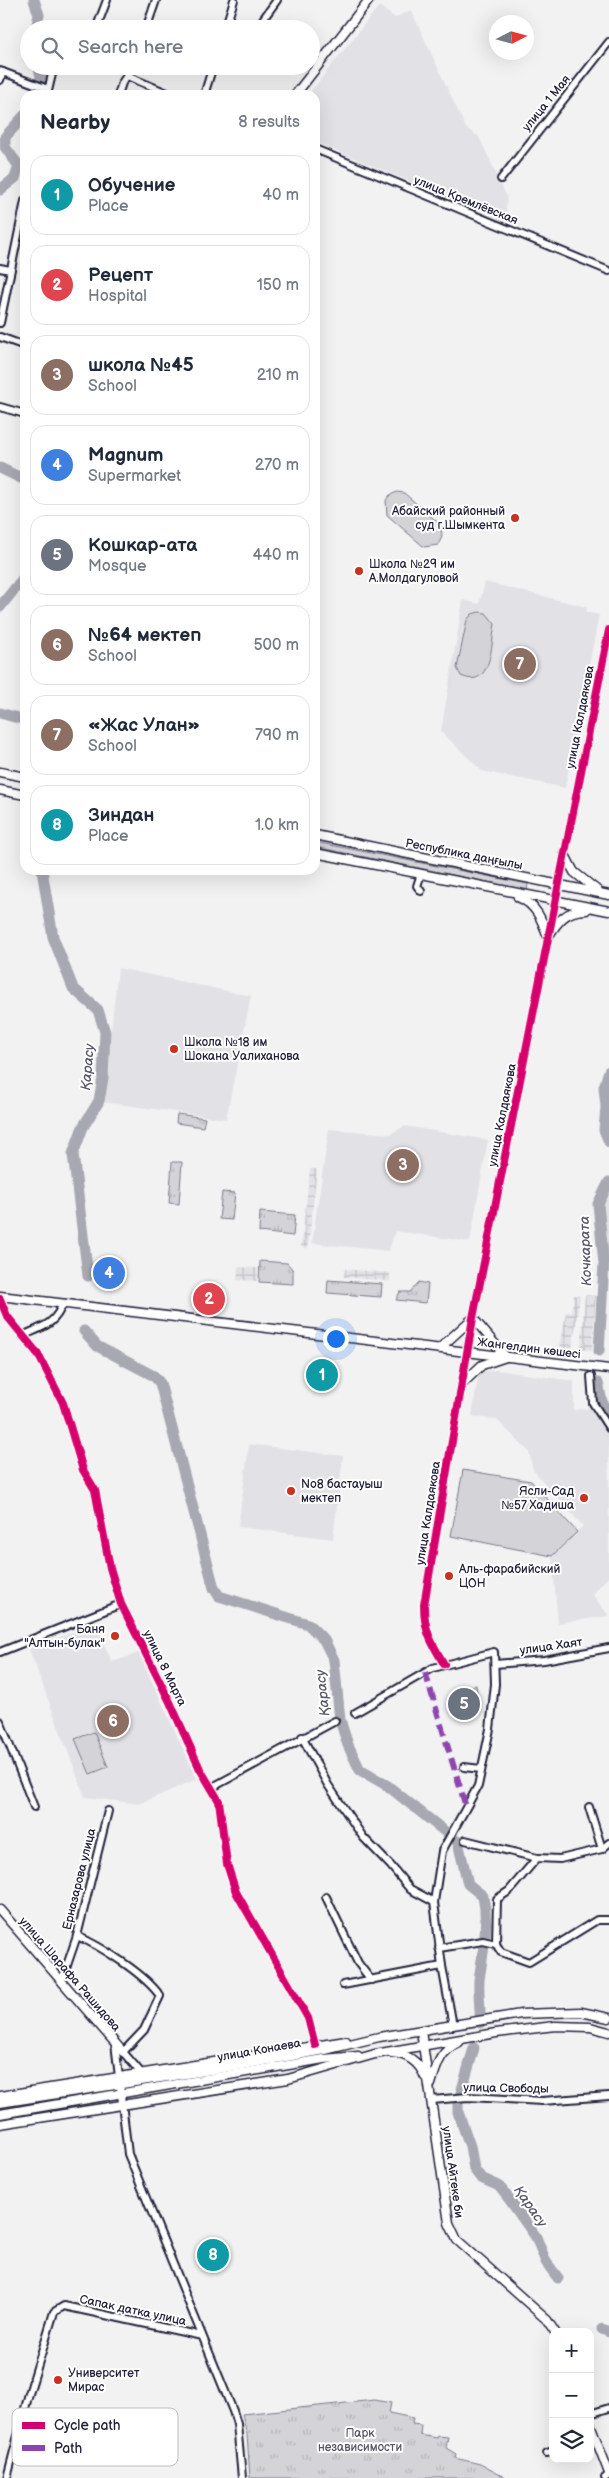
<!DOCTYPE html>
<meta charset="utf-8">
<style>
:root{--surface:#fff;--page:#f2f2f3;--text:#1f2937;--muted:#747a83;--line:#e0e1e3;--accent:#c8321e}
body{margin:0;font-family:"Balsamiq Sans",sans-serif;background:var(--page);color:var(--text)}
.controls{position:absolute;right:15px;bottom:15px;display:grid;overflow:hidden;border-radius:10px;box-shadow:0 5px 20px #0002}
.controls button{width:45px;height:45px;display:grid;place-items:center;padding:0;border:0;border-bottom:1px solid var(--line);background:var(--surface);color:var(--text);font:25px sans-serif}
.compass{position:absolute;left:489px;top:15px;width:45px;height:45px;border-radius:50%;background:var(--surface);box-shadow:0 5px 20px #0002;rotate:84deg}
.you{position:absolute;left:335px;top:1338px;width:18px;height:18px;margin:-12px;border:4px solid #fff;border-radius:50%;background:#1a73e8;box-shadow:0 0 0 8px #1a73e833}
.badge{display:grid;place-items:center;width:32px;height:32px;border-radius:50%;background:var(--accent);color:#fff;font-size:16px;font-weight:700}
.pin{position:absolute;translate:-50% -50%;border:2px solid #fff;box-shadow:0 1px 5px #0006}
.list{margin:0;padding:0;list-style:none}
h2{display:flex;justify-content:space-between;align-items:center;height:65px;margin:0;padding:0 20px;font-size:21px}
h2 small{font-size:16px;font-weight:400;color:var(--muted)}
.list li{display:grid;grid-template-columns:32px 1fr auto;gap:15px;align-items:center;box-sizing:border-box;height:80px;margin:0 10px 10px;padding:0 10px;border:1px solid var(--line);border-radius:15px}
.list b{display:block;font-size:19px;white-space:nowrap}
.list p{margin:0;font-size:16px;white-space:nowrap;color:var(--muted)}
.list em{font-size:16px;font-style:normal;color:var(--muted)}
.icon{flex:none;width:28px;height:28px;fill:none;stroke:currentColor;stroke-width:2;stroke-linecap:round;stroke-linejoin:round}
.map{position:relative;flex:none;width:609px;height:2478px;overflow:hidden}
.search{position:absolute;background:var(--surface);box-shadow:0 5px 20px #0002;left:20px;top:20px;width:300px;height:55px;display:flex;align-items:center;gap:12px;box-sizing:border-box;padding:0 18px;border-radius:28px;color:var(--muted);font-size:19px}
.panel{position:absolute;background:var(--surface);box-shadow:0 5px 20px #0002;left:20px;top:90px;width:300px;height:785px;border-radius:15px}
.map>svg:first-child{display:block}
.built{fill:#e2e2e6}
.industrial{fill:url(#industrial-grid)}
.grass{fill:#d3d3d8;stroke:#7a7a8a}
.park{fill:url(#park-tufts);stroke:#7a7a8a}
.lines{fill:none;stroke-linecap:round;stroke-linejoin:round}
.river{stroke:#a8a8b2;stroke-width:11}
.minor-casing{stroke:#22223b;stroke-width:10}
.major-casing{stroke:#22223b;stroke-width:11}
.minor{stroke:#fff;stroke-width:6}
.major{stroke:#fff;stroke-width:8}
.quiet{stroke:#8e44ad;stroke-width:6;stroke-dasharray:12 6;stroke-linecap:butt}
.cycleway-casing{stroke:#fff;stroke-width:11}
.cycleway{stroke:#d6006c;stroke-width:8}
.poi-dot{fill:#c8321e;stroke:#fff;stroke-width:2}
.labels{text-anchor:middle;stroke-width:4;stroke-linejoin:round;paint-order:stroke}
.street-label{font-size:12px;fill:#22223b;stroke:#fff}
.poi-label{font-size:12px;fill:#22223b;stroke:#fff;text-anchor:start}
.park-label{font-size:12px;fill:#57576a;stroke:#fff}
.water-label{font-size:14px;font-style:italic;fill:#58586b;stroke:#fff}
.key{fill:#fff;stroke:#bdbdc4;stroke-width:1}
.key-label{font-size:14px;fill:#22223b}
</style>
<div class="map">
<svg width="609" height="2478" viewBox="0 0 609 2478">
<defs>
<pattern id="industrial-grid" width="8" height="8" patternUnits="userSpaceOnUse" patternTransform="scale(1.25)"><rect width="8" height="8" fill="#e2e2e6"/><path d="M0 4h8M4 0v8" fill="none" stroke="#c2c2c6"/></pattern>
<pattern id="park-tufts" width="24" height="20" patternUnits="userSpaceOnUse" patternTransform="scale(1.25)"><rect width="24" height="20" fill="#d3d3d8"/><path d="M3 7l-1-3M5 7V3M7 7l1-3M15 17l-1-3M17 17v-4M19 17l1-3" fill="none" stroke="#b5b5ba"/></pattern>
</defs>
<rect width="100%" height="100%" fill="#f2f2f3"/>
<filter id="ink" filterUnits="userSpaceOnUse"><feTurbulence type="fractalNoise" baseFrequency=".02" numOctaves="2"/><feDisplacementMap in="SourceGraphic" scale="10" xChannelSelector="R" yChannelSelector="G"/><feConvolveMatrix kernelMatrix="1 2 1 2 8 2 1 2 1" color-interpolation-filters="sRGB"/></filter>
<g filter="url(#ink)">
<g class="built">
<polygon points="379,6 395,18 411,10 466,128 479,137 507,197 506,212 499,215 490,211 486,213 315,142 315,95 308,95"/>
<polygon points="485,582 587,607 586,612 599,615 565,788 482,771 441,732 463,600 479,604"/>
<polygon points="118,968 251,996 226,1119 103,1102"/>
<polygon points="405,1126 488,1140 470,1242 395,1231 389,1251 312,1243 329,1129 390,1134"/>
<polygon points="609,1191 609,1271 602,1205"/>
<polygon points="496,1370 574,1381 574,1410 590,1408 609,1434 609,1576 592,1594 609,1616 558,1623 552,1556 583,1526 533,1470 529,1452 497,1420 472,1416 479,1372"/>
<polygon points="249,1444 343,1456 333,1539 238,1527"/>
<polygon points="95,1624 112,1662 139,1653 197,1779 139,1804 85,1797 29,1649"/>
</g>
<g class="industrial">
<polygon points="310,1169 317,1169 308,1248 301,1247"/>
<polygon points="238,1267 258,1268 257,1281 237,1280"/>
<polygon points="345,1269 390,1273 390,1281 344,1277"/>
<polygon points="574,1295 580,1296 572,1350 560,1348 566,1312 571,1313"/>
<polygon points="585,1295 596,1296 592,1350 581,1349"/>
</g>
<g class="grass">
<polygon points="397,492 404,493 441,525 442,537 438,545 424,547 387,515 386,500 390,495"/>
<path d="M479 612 486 613 495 624C491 645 492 690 461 676L457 668 467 620 472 614Z"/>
<polygon points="315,842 528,884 527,890 315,847"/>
<polygon points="463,1470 531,1481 577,1532 552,1556 451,1536"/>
<polygon points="94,1732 108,1767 90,1774 75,1739"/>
</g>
<g class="park">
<polygon points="177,1114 205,1118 203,1127 176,1123"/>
<polygon points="172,1162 182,1162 179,1204 169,1203"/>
<polygon points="222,1192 235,1193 232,1220 219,1219"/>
<polygon points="260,1212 295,1215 293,1236 259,1232"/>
<polygon points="260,1261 287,1263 293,1270 293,1284 259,1282"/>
<polygon points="328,1280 382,1284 381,1297 327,1293"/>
<polygon points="419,1282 428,1284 426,1303 396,1300 400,1292 410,1292"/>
<polygon points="476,1685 480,1712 457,1717 451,1692"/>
<polygon points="375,2400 391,2403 389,2413 413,2418 412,2424 421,2425 420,2435 437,2438 438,2436 448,2437 446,2448 456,2454 455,2458 480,2464 506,2478 250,2478 247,2435 242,2414"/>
</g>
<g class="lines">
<g class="river">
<polyline points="34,0 39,15 36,29"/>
<polyline points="29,56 29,59"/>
<polyline points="37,95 41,76 38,66"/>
<polyline points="0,190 15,178 19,166 5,147 5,137 25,115"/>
<polyline points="0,468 25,480"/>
<polyline points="0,607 25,576"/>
<polyline points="0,713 25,720"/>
<polyline points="42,870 53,937 73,988 98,1010 105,1032 103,1078 99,1101 83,1127 73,1154 88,1276"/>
<polyline points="609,1071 604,1087 606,1107 604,1130 609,1142"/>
<path d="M84 1331 97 1346 154 1376 160 1383 214 1588 219 1596 308 1624 324 1640 334 1660 340 1720 348 1745 360 1770 388 1786 458 1842 468 1884 483 1896C489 1925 483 1952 479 1980 478 1994 481 2009 480 2023"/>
<polyline points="599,1351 604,1264 598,1204 609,1182"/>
<polyline points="598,1383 602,1402 609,1412"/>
<polyline points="461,2093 474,2048"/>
<polyline points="458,2103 458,2112 470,2146 474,2169 481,2178 499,2186 510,2200 536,2237 546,2262 558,2278"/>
<polyline points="602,2329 609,2332"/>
</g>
<defs>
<g id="minor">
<polyline points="96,29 107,0"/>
<polyline points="146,29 156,0"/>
<polyline points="225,29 234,0"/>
<polyline points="256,29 277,0"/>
<polyline points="0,71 48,89"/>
<polyline points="127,76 172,95"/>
<polyline points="0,80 3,72"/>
<polyline points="47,95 54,66"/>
<polyline points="118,95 122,83 133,66"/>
<polyline points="204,95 213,66"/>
<polyline points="315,149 609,271"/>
<polyline points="501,179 609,42"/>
<polyline points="0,268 10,270"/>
<polyline points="0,323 25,201"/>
<polyline points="0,337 25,346"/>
<polyline points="0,407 25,414"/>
<polyline points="421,891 417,886 421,874"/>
<polyline points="0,1299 7,1316 38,1354 63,1403 83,1470 95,1490 110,1568 121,1604 170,1702 200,1769 219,1801 227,1864 236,1892 308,2018 315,2045"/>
<path d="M22 1336C42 1327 55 1325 63 1303"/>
<polyline points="591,1376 593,1403 609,1428"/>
<polyline points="0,1652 121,1604"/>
<path d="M444 1664C431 1642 424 1631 424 1605L473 1318 609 630"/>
<polyline points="495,1664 544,1660 609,1648"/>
<polyline points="355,1713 433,1668 494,1652 495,1684 490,1729 478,1786 442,1851 434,1902 442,1966 453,2026"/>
<polyline points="0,1721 34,1807"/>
<polyline points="302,1737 328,1785 363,1837 391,1866 410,1889 434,1902"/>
<polyline points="464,1767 481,1769"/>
<polyline points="211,1788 335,1721"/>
<polyline points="589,1807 602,1849"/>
<polyline points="465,1840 537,1858"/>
<polyline points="609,1843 602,1849 560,1859 537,1858 509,1891 497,1899 496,1944 501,1952 529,1962 597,1920 609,1920"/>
<polyline points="326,1897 358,1963 371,1980"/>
<path d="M77 1936C101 1946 146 1975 160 1996L144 2030 123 2052 142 2074"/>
<polyline points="439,1948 483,1941 496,1944"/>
<polyline points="62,1980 77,1936 108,1811"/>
<polyline points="343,1985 442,1966"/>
<polyline points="115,2043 128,2154 233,2411 237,2424 242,2478"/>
<polyline points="432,2100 468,2097 542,2101 609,2096"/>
<polyline points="590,2414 609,2408"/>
<polyline points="547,2453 553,2451"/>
<polyline points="7,2478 28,2397 54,2312 64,2306 202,2336"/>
<polyline points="605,2478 609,2475"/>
</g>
<g id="major">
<polyline points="295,95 369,0"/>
<polyline points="0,772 25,777"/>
<polyline points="0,790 25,795"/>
<polyline points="315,835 609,895"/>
<polyline points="315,853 609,911"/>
<polyline points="564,853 574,872 598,891"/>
<path d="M518 897C536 904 542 920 548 937"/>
<path d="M548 937C558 921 566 910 586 910"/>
<polyline points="0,1296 609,1369"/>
<polyline points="440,1348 473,1318 506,1357 482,1365 463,1383"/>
<polyline points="0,1910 123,2052"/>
<polyline points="421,2031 449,2223 457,2240 547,2320 555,2332"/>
<path d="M392 2053C408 2054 419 2062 425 2077"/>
<path d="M431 2084C437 2065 439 2052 459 2042"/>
<polyline points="0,2096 346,2041"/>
<polyline points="0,2103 237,2066 325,2050 379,2037 521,2014 581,2012 609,2018"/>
<polyline points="0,2114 324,2059 358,2056"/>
<polyline points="0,2124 288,2079 375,2054 496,2033 555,2026 590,2027 609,2032"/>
<polyline points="590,2424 609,2473"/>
</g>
</defs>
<use href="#minor" class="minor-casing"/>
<use href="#major" class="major-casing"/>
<use href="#minor" class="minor"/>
<use href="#major" class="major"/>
<polyline class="quiet" points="425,1672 466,1807"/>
<defs>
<g id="cycleway">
<polyline points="0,1299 7,1316 38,1354 63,1403 83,1470 95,1490 110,1568 121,1604 170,1702 200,1769 219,1801 227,1864 236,1892 308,2018 315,2045"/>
<path d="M444 1664C431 1642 424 1631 424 1605L473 1318 609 630"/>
</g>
</defs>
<use href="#cycleway" class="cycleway-casing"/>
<use href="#cycleway" class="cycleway"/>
</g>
</g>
<g class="poi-dot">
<circle cx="515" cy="518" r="5"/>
<circle cx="359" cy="571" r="5"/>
<circle cx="174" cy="1049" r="5"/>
<circle cx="291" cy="1491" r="5"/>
<circle cx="584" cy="1498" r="5"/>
<circle cx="449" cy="1576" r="5"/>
<circle cx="115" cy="1636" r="5"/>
<circle cx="58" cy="2380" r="5"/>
</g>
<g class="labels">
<g class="street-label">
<text transform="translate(546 103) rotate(-51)" y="4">улица 1 Мая</text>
<text transform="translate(466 200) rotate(22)" y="4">улица Кремлёвская</text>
<text transform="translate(580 717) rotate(-79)" y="4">улица Калдаякова</text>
<text transform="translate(464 854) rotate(11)" y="4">Республика даңғылы</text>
<text transform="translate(502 1115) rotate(-79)" y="4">улица Калдаякова</text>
<text transform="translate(529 1348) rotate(7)" y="4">Жангелдин көшесі</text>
<text transform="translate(428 1513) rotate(-81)" y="4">улица Калдаякова</text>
<text transform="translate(551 1646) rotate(-8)" y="4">улица Хаят</text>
<text transform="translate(165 1668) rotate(64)" y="4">улица 8 Марта</text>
<text transform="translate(79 1879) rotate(-76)" y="4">Ерназарова улица</text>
<text transform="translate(70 1974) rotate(49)" y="4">улица Шарафа Рашидова</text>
<text transform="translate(259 2050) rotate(-10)" y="4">улица Конаева</text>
<text transform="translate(506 2088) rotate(1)" y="4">улица Свободы</text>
<text transform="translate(453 2172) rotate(82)" y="4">улица Айтеке би</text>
<text transform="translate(133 2310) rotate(12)" y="4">Сапак датка улица</text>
</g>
<g class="poi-label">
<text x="505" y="515" text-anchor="end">Абайский районный<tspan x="505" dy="14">суд г.Шымкента</tspan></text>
<text x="369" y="568">Школа №29 им<tspan x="369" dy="14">А.Молдагуловой</tspan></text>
<text x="184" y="1046">Школа №18 им<tspan x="184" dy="14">Шокана Уалиханова</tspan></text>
<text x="301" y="1488">No8 бастауыш<tspan x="301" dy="14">мектеп</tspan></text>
<text x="574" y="1495" text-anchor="end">Ясли-Сад<tspan x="574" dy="14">№57 Хадиша</tspan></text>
<text x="459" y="1573">Аль-фарабийский<tspan x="459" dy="14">ЦОН</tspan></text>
<text x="105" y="1633" text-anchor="end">Баня<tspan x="105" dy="14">"Алтын-булак"</tspan></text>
<text x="68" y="2377">Университет<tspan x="68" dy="14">Мирас</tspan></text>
</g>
<g class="park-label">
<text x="360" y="2437">Парк<tspan x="360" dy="14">независимости</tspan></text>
</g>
<g class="water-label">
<text transform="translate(87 1067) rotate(-85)" y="5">Қарасу</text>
<text transform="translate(585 1251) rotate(-92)" y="5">Кочкарата</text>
<text transform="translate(322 1693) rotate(-96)" y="5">Қарасу</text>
<text transform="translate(531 2206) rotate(55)" y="5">Қарасу</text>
</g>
</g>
<rect x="12" y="2408" width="166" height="58" rx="8" class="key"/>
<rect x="22" y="2422" width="23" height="7" fill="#d6006c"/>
<rect x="22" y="2445" width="23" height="6" fill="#8e44ad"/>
<g class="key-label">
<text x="54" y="2430">Cycle path</text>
<text x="54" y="2453">Path</text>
</g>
</svg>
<div class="controls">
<button>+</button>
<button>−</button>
<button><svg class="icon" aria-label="layers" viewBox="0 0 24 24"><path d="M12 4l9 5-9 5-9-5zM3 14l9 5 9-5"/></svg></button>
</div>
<svg class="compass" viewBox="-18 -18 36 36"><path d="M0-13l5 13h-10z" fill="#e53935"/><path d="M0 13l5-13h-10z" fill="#747a83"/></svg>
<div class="you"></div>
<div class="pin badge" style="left:322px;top:1375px;background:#0f9aa8">1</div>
<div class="pin badge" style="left:209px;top:1299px;background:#e0444e">2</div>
<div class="pin badge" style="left:403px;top:1165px;background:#8d6e63">3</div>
<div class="pin badge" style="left:109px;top:1273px;background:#3f7fe0">4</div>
<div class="pin badge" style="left:464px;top:1704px;background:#6b7280">5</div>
<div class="pin badge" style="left:113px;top:1721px;background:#8d6e63">6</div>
<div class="pin badge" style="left:520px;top:664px;background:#8d6e63">7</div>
<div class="pin badge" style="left:213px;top:2255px;background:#0f9aa8">8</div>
<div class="search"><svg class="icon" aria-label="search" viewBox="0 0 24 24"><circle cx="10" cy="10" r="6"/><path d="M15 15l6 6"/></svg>Search here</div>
<section class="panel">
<h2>Nearby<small>8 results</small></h2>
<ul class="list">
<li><span class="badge" style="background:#0f9aa8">1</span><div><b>Обучение</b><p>Place</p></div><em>40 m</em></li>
<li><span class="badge" style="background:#e0444e">2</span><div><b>Рецепт</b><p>Hospital</p></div><em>150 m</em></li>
<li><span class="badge" style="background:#8d6e63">3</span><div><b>школа №45</b><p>School</p></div><em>210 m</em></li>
<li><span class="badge" style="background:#3f7fe0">4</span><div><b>Magnum</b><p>Supermarket</p></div><em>270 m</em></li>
<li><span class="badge" style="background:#6b7280">5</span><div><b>Кошкар-ата</b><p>Mosque</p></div><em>440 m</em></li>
<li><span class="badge" style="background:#8d6e63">6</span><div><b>№64 мектеп</b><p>School</p></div><em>500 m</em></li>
<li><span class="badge" style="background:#8d6e63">7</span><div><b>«Жас Улан»</b><p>School</p></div><em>790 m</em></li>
<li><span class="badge" style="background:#0f9aa8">8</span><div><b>Зиндан</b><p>Place</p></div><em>1.0 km</em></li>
</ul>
</section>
</div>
